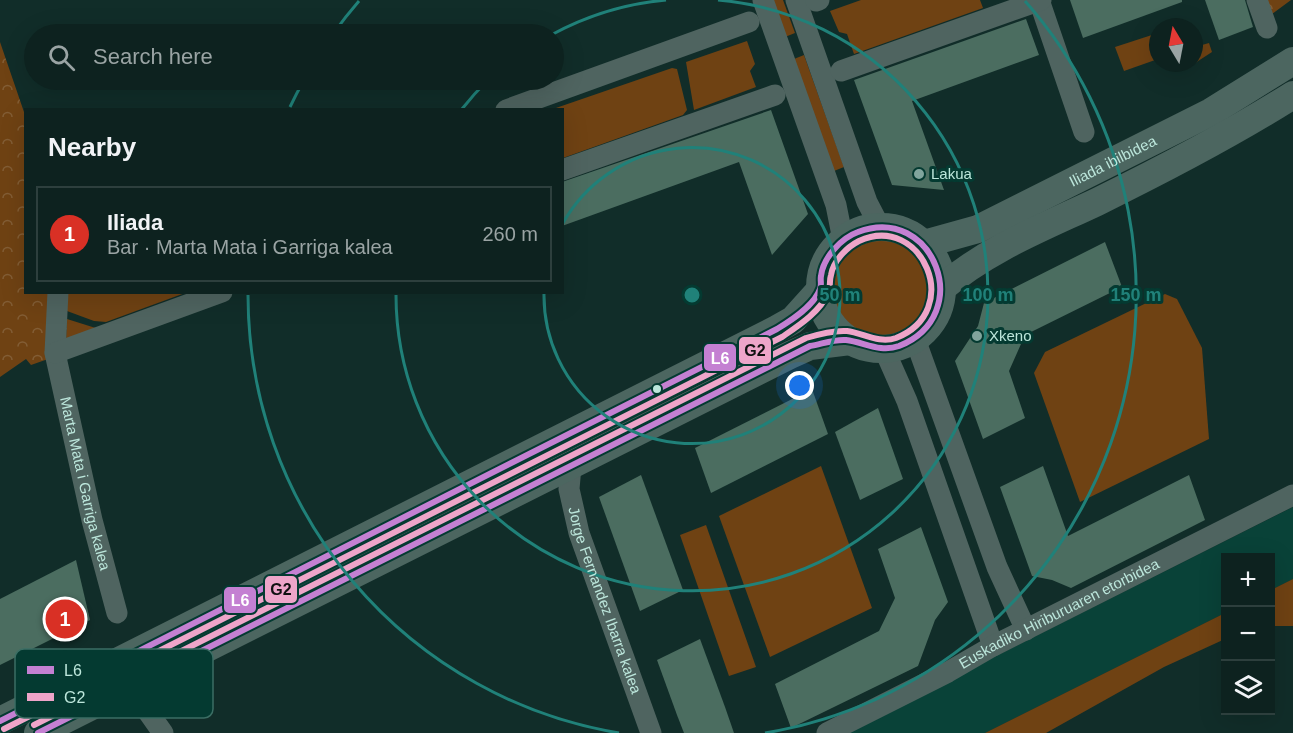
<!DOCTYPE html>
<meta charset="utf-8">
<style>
:root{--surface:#0d221f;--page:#162a28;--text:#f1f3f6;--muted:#9aa4a4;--line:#2d3f3d;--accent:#d93025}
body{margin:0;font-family:Arial,sans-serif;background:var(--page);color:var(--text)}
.controls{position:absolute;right:18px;bottom:18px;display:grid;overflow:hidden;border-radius:0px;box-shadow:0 6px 24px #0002}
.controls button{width:54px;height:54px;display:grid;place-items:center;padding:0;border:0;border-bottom:2px solid var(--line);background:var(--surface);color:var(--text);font:30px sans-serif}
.compass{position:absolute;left:1149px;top:18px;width:54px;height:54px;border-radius:50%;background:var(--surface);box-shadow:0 6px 24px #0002;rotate:350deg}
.you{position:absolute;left:800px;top:386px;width:21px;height:21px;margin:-15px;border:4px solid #fff;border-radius:50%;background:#1a73e8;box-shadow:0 0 0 9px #1a73e833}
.badge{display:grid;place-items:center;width:39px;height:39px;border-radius:50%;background:var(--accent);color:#fff;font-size:20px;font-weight:700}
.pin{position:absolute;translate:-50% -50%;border:3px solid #fff;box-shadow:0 2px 6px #0006}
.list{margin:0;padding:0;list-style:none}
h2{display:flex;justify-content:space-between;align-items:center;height:78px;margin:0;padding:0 24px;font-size:26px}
h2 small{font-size:20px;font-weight:400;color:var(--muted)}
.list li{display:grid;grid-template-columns:39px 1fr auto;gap:18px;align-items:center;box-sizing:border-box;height:96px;margin:0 12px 12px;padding:0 12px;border:2px solid var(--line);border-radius:0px}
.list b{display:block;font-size:22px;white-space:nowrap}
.list p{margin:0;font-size:20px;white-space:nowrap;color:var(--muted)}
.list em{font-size:20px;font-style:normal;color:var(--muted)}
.icon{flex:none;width:33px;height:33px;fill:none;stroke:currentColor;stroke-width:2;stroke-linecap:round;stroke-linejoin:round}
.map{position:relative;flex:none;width:1293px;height:733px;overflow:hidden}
.search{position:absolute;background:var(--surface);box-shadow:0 6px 24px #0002;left:24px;top:24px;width:540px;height:66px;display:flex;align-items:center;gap:15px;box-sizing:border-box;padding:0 21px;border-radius:33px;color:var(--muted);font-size:22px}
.panel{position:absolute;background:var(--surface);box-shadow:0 6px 24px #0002;left:24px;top:108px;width:540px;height:186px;border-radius:0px}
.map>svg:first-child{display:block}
.built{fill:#094238}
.grass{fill:#6f4213}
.park{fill:url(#park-crowns)}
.building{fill:#4b6d60}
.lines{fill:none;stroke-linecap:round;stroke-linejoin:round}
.street{stroke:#4f6460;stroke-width:21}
.secondary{stroke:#4c6660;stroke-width:28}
.bus-1-casing{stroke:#043a31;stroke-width:10}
.bus-2-casing{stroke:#043a31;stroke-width:10}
.bus-1{stroke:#c480d2;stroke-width:6}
.bus-2{stroke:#eea5c9;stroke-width:6}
.ring{fill:none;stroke:#208179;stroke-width:3}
.poi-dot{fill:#80a59d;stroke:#043a31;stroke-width:2}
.bus-dot{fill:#bce6db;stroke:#043a31;stroke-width:2}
.labels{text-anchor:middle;stroke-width:6;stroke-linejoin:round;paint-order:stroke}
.street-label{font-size:15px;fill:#bce6db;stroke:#043a31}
.poi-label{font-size:15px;fill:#bce6db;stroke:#043a31;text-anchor:start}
.key{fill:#043a31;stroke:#3b6e64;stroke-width:1.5}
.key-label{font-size:16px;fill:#bce6db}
.centre{fill:#208179;stroke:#043a31;stroke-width:3}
.ring-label{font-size:18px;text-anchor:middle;font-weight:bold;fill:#208179;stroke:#043a31;stroke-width:6;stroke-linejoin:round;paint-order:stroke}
.line-badge{stroke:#043a31;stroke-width:2}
.badge-label{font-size:16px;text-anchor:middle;font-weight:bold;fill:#fff}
.pale-badge-label{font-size:16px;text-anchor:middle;font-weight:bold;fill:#111}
</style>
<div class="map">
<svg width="1293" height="733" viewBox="0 0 1293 733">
<defs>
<pattern id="park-crowns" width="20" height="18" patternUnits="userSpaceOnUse" patternTransform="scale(1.5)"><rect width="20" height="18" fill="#6f4213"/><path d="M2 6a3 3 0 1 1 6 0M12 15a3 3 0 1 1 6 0" fill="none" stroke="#825d35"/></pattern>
</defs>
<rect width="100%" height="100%" fill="#112d29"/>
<polygon class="built" points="1293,507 1293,579 1271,590 1270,558 1226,558 1225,613 985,733 843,733"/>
<g class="grass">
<polygon points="772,0 783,0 795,33 785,37"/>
<polygon points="861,0 980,0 983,8 854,54 847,34 839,32 830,11"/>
<polygon points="1158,33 1158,59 1124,71 1115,47"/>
<polygon points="747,41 755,64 750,71 756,87 694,110 686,62"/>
<polygon points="1209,43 1212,52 1192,65 1194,45 1195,47"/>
<polygon points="804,55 844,167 834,171 794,59"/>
<polygon points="672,68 677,69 687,110 683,115 563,158 562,110 553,109"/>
<circle cx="883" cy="288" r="50"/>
<polygon points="66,293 185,293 106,322 94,321 67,311"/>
<polygon points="1165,294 1177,299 1202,348 1209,439 1080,502 1034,373 1045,352"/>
<polygon points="67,319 102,330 67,345"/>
<polygon points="821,466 872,608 770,657 719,516"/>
<polygon points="706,525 756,667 729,676 680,535"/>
<polygon points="1293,579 1293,626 1271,626 1271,590"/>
<polygon points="1225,613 1225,639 1164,667 1046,733 985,733"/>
</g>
<g class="park">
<polygon points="1263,0 1291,0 1268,17"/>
<polygon points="0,42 25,115 26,292 66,293 67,345 48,359 31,365 26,359 0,377"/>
</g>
<g class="building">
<polygon points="1070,0 1182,0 1182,2 1083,38"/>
<polygon points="1205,0 1245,0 1253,27 1219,40"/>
<polygon points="1026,19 1039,55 912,101 944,190 892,185 854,80"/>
<polygon points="771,110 808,214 772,255 739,162 562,226 562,182"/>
<polygon points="1105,242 1122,287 1025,335 1009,371 1025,418 983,439 955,361 978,326 984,303"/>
<polygon points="812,389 828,434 711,493 695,448"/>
<polygon points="878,408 903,479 860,500 835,432"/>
<polygon points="1043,466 1068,536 1189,475 1205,520 1071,588 1052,580 1032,576 1000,487"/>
<polygon points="641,475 683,590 640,611 599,497"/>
<polygon points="921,527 948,602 935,620 918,666 791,728 775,684 879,631 895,598 878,549"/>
<polygon points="76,560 90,620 0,665 0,599"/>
<polygon points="700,639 725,707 734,733 684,733 677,715 657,660"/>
</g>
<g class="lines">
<g class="street">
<polyline points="763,0 836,205 843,240"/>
<polyline points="796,0 867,202 880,227"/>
<polyline points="1039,0 1084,132"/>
<polyline points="1257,0 1267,28"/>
<polyline points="816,1 819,0"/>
<polyline points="841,71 1041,0"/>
<polyline points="506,110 749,22"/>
<polyline points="562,170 775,95"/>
<path id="s1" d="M58 292 55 353 92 520 117 613"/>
<polyline points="915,339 997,567 1026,630"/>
<polyline points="884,349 907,401 993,646"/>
<polyline points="55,353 222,292"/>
<path id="s2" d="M571 466 569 489 579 533 651 733"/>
<polyline points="115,694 146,709 163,733"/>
<path id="s3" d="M827 733 948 672 993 646 1293 495"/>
</g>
<g class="secondary">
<circle cx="881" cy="288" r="61"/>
<path id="s4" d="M924 244 978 229 1211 112 1293 61"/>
<path d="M942 288C987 249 1044 227 1097 202 1164 169 1230 135 1293 95"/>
<polyline points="0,721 777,329 793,320 820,290"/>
<polyline points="38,733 790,355 810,346 850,341"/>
</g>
<defs>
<path id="bus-1" d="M0 721 777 329C792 320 814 306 820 289 822 285 820 280 821 276 823 258 841 238 858 232 933 203 977 315 899 346 880 353 864 342 846 340 834 339 822 344 810 346L38 733"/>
<path id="bus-2" d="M4 729 782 337C798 326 820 312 828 293 831 287 829 281 831 275 833 261 847 247 859 241 922 212 965 311 896 338 879 344 863 333 847 331 833 330 819 334 806 338L34 725"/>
</defs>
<use href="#bus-1" class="bus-1-casing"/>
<use href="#bus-2" class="bus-2-casing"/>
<use href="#bus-1" class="bus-1"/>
<use href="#bus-2" class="bus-2"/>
</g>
<g class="ring">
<path d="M563 223A148 148 0 1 1 544 294"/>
<path d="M462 109A296 296 0 0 1 488 80M553 34A296 296 0 0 1 666 0M718 0A296 296 0 1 1 396 295"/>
<path d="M619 733A444 444 0 0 1 248 295M290 107A444 444 0 0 1 304 80M333 34A444 444 0 0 1 359 1M1025 1A444 444 0 0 1 765 733"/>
</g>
<g class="poi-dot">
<circle cx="919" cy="174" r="6"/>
<circle cx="977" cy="336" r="6"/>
</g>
<circle class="bus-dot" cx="657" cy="389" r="5"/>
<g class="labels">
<g class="street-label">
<text dy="5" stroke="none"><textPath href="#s4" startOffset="207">Iliada ibilbidea</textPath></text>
<text dy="5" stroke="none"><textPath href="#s1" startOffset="195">Marta Mata i Garriga kalea</textPath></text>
<text dy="5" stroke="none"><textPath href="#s2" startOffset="140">Jorge Fernandez Ibarra kalea</textPath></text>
<text dy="5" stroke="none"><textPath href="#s3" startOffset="261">Euskadiko Hiriburuaren etorbidea</textPath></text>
</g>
<g class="poi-label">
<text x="931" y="179">Lakua</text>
<text x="989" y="341">Xkeno</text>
</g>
</g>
<rect x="15" y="649" width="198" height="69" rx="9" class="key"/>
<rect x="27" y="666" width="27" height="8" fill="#c480d2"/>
<rect x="27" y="693" width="27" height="8" fill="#eea5c9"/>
<g class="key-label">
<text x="64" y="676">L6</text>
<text x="64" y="703">G2</text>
</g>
<circle cx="692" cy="295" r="9" class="centre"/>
<g class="ring-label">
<text x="840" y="301">50 m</text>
<text x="988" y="301">100 m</text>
<text x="1136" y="301">150 m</text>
</g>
<g class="line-badge">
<rect x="738" y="336" width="34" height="29" rx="6" fill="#eea5c9"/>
<rect x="703" y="343" width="34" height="29" rx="6" fill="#c480d2"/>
<rect x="264" y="575" width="34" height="29" rx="6" fill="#eea5c9"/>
<rect x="223" y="586" width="34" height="28" rx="6" fill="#c480d2"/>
</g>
<g class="badge-label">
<text x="720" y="364">L6</text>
<text x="240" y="606">L6</text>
</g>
<g class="pale-badge-label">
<text x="755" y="356">G2</text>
<text x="281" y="595">G2</text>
</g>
</svg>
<div class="controls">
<button>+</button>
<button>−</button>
<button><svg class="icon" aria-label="layers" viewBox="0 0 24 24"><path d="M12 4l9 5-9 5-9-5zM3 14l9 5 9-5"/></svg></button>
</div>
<svg class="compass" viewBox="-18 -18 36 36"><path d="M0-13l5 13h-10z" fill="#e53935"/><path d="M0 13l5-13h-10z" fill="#9aa4a4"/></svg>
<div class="you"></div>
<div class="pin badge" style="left:65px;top:619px">1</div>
<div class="search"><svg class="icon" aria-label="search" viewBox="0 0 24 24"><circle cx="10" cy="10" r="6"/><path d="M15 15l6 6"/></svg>Search here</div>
<section class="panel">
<h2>Nearby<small></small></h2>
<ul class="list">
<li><span class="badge">1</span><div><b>Iliada</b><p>Bar · Marta Mata i Garriga kalea</p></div><em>260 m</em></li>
</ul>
</section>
</div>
